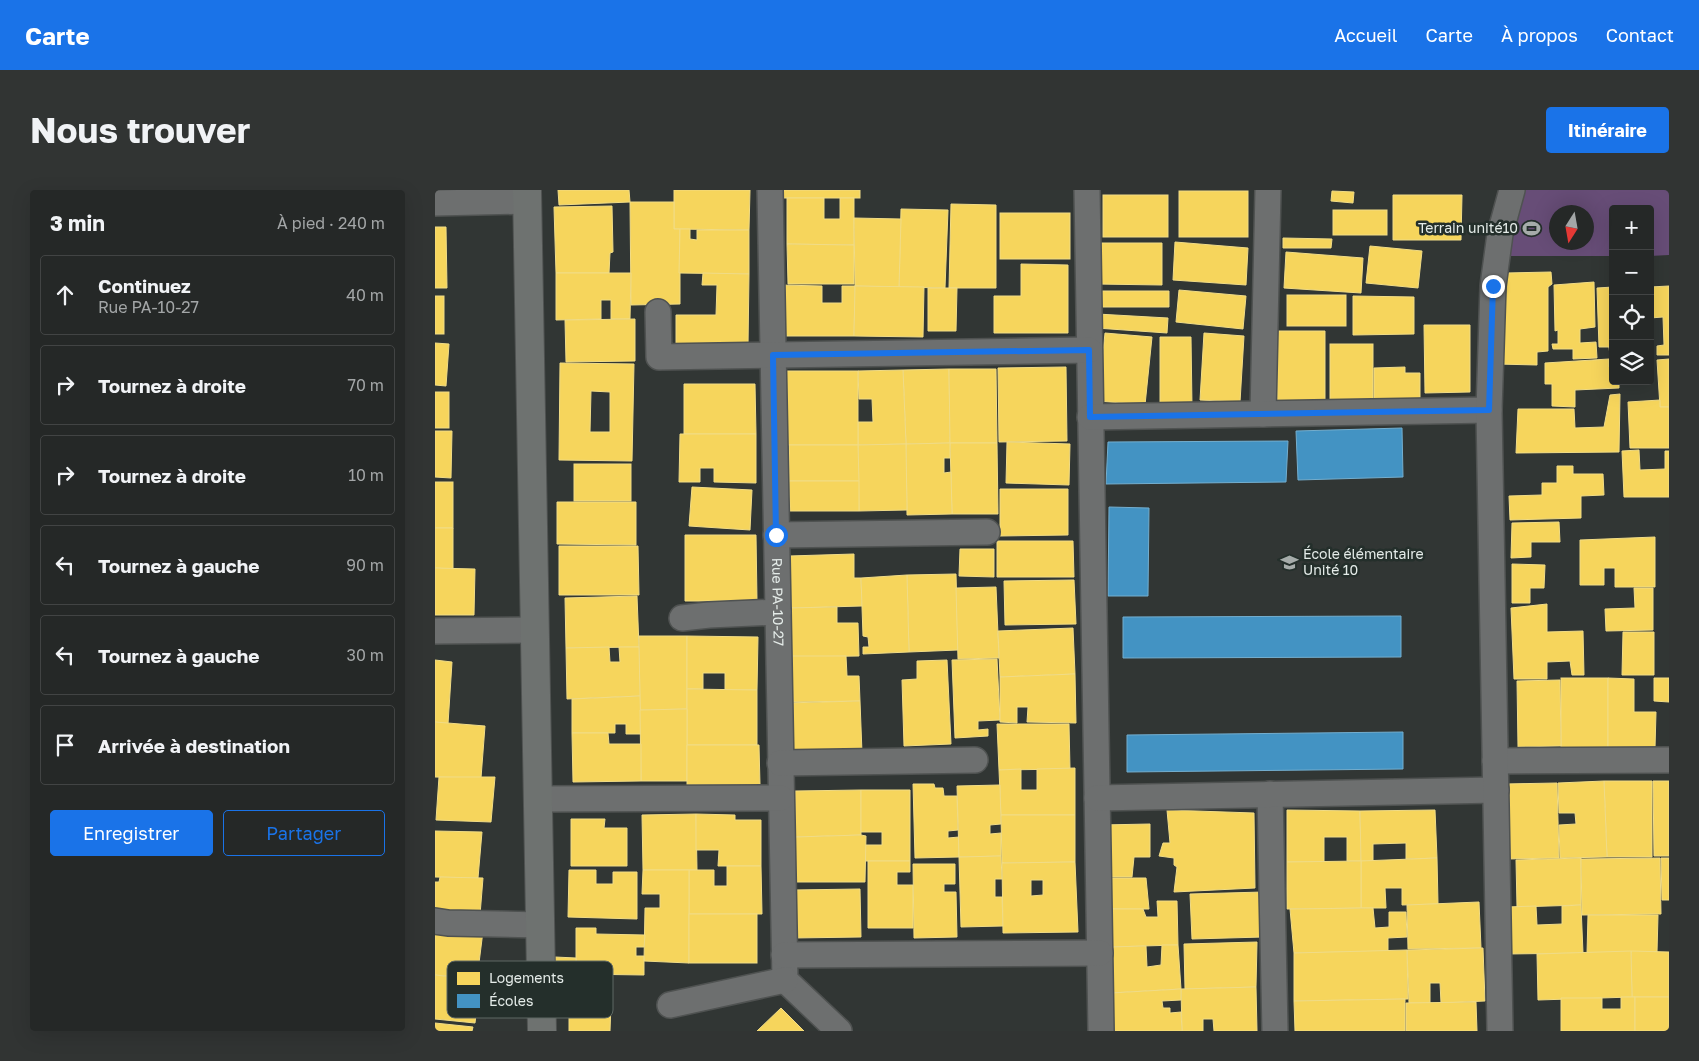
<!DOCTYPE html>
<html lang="fr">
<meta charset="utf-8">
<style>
:root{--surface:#252827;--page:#313433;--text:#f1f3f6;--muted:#a3a6a7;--line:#424444;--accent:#1a73e8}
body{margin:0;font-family:"Golos Text",sans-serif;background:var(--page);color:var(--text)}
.controls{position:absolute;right:15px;top:15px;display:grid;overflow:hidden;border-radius:5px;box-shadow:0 5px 20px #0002}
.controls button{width:45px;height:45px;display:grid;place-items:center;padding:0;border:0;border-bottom:1px solid var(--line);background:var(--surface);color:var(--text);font:25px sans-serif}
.compass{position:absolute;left:1114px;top:15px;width:45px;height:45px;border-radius:50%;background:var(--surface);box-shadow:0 5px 20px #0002;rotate:191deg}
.stop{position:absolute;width:15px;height:15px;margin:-11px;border:4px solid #1a73e8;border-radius:50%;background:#fff}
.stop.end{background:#1a73e8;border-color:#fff;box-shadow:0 1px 5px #0008}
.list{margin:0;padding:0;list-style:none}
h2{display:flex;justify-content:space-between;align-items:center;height:65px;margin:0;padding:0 20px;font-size:21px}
h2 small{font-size:16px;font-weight:400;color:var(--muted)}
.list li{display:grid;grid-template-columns:32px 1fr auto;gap:15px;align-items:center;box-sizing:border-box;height:80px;margin:0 10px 10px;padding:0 10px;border:1px solid var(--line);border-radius:5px}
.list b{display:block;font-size:19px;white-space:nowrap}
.list p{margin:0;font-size:16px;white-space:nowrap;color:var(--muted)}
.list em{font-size:16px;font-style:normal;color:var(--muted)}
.actions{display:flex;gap:10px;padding:15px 20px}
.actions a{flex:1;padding:11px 0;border:1px solid var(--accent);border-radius:5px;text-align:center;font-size:18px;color:var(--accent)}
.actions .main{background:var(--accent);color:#fff}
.icon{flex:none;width:28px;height:28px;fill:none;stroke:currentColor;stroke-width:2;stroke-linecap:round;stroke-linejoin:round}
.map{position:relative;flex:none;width:1234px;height:841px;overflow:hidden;border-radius:5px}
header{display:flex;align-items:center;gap:30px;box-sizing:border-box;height:70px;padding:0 25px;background:var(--accent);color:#fff}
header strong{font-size:24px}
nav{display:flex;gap:28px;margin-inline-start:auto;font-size:18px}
.intro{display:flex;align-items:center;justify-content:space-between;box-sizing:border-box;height:120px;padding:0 30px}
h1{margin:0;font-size:35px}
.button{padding:12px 22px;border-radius:5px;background:var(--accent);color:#fff;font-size:18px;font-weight:700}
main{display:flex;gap:30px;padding:0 30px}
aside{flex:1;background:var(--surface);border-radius:5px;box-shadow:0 5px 20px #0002}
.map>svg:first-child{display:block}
.green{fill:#674d77;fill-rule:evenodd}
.homes{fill:#f6d55c;stroke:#f1dc86;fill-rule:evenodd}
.schools{fill:#4393c3;stroke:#74aece}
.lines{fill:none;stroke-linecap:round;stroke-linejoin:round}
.street-casing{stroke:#4f5251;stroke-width:28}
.secondary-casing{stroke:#4f5251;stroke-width:30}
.street{stroke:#6d6f6f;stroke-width:25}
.secondary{stroke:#6e7270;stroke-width:28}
.route{stroke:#1a73e8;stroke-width:6}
.labels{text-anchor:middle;stroke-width:5;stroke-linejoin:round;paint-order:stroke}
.poi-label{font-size:14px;fill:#e5ece9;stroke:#242f2b;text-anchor:end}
.street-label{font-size:14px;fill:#e5ece9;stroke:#242f2b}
.key{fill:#242f2b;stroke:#5e6864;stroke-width:1}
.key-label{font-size:14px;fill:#e5ece9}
</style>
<header>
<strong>Carte</strong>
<nav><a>Accueil</a><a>Carte</a><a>À propos</a><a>Contact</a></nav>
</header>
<div class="intro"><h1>Nous trouver</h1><a class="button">Itinéraire</a></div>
<main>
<aside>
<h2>3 min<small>À pied · 240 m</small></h2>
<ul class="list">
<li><svg class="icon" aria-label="ahead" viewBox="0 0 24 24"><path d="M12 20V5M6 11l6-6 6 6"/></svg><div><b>Continuez</b><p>Rue PA-10-27</p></div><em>40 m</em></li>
<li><svg class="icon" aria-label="right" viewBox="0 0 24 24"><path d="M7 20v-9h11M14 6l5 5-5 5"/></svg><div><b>Tournez à droite</b></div><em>70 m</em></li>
<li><svg class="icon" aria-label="right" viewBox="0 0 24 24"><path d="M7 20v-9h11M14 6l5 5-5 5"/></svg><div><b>Tournez à droite</b></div><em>10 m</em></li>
<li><svg class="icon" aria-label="left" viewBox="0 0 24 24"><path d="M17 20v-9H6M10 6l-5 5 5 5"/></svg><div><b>Tournez à gauche</b></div><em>90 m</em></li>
<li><svg class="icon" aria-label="left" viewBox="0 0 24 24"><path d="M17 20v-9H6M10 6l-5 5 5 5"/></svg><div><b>Tournez à gauche</b></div><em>30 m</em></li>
<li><svg class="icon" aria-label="arrive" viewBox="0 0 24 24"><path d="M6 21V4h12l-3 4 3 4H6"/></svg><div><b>Arrivée à destination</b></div></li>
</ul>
<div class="actions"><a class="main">Enregistrer</a><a>Partager</a></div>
</aside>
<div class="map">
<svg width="1234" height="841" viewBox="0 0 1234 841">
<rect width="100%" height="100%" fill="#313634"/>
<path class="green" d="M1072 0H1234V65L1215 66V19H1178V66H1074ZM1122 22H1152V52H1122Z"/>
<g class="homes">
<polygon points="123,0 194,0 195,12 124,15"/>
<polygon points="239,0 315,0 314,40 239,39"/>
<rect x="348" y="0" width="77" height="8"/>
<rect x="744" y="1" width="69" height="46"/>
<polygon points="897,1 919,2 918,13 896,11"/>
<rect x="668" y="5" width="65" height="42"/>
<polygon points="958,5 1027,5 1026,50 958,50"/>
<polygon points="352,8 389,8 389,29 405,29 405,8 419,8 419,55 352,54"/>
<polygon points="195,12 239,12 239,39 245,39 245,114 196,115"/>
<polygon points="516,14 561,15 561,98 514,98"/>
<polygon points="177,16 178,62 175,63 174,83 121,83 119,17"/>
<polygon points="466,19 513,20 510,98 464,97"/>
<rect x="898" y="20" width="54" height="25"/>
<rect x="565" y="23" width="70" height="46"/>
<polygon points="419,28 466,29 464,97 420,96"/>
<polygon points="0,37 11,37 12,98 0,98"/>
<polygon points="245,39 255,39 255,49 262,50 262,40 314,40 314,84 244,83"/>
<polygon points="848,48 897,49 896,58 848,58"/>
<polygon points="740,52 813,58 811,95 738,90"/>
<polygon points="661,53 727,53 727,95 661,94"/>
<polygon points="352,54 419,55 419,94 353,94"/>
<polygon points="935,56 987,61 983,98 931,93"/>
<polygon points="851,62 928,68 926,103 849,98"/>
<polygon points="586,74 633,75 633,143 559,143 559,106 586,106"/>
<polygon points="1116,82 1117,94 1113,97 1113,161 1102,162 1102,175 1062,174 1071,83"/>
<polygon points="121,83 196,83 195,129 176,129 176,110 166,110 166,129 121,130"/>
<polygon points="268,83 314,84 313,156 241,154 241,125 281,125 282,95 267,95"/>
<polygon points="1159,92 1160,137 1145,139 1145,153 1161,152 1162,168 1138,169 1138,159 1118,159 1117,154 1123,154 1123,140 1120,141 1119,95"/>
<polygon points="346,95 387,96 387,113 407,113 407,96 420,96 419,146 346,146"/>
<polygon points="420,96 489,97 488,147 419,146"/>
<polygon points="1234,96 1234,165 1222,165 1222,156 1229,155 1228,127 1215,128 1215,97"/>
<polygon points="1178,97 1178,174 1176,174 1174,157 1164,157 1162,98"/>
<polygon points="493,98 522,98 521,141 493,141"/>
<polygon points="744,100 811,106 808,139 741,132"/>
<polygon points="666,101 734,101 734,117 665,117"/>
<rect x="852" y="105" width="59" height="31"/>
<rect x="0" y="106" width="9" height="38"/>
<polygon points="918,106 979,107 979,144 918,145"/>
<polygon points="662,124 733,128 732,143 661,138"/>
<polygon points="200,129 200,171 131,172 130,130"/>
<polygon points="989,135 1035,135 1035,202 990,203"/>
<polygon points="842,141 890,141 890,216 842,215"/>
<polygon points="670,143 717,147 710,215 663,211"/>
<polygon points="769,143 809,146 805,212 765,210"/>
<polygon points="725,147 756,147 757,217 725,217"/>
<polygon points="0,153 14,154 11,196 0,195"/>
<rect x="895" y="154" width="43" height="61"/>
<polygon points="1174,169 1174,177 1178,176 1178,191 1184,191 1184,198 1140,200 1140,217 1117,216 1117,194 1110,194 1110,173"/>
<polygon points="1234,169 1234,217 1225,217 1222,170"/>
<path d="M125 173 199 174 197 271 124 270ZM156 201 175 202V242H155Z"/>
<polygon points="631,177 632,251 564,252 563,178"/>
<polygon points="970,177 970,183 985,183 985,213 939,215 939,178"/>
<polygon points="514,179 515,253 471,254 468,180"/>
<polygon points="514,179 561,179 562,253 515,253"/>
<polygon points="468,180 471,254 423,255 423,232 438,232 437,209 424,209 423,181"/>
<rect x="349" y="181" width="74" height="74"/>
<polygon points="249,194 320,194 321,244 249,244"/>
<rect x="0" y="202" width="14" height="36"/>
<polygon points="1185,204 1184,262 1081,263 1083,219 1139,219 1140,238 1169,237 1175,205"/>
<polygon points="1225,210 1225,217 1234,217 1234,258 1195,258 1193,212"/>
<polygon points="0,241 17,241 16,288 0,287"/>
<polygon points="245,244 321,244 321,293 279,292 279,278 265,278 265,292 244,292"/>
<polygon points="572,252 635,254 634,295 571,293"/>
<polygon points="515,253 562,253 563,324 517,324"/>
<polygon points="515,253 515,268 509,268 509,283 516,282 517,324 472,325 471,254"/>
<polygon points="471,254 472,320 424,321 423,255"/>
<polygon points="354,255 423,255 424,291 354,291"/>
<polygon points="1204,260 1205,280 1230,279 1230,261 1234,261 1234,307 1189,307 1187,261"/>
<rect x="139" y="274" width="57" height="37"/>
<polygon points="1122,276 1138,276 1138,284 1168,284 1169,305 1146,306 1146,328 1075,330 1074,306 1107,305 1107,293 1122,293"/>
<polygon points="354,291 424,291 424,321 355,321"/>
<rect x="0" y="292" width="18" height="46"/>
<polygon points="257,297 317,300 315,340 254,336"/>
<polygon points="565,299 633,299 633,345 565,346"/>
<polygon points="122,312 201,312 201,355 122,354"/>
<polygon points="1124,332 1125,352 1096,352 1096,367 1076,368 1077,333"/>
<polygon points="0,338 18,338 18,379 0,378"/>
<polygon points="250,345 321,345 322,411 250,411"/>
<polygon points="1220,347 1220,397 1180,397 1180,378 1169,378 1169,395 1145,395 1145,350"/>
<polygon points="562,351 638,351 639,387 562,387"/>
<polygon points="124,356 203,356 204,405 124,405"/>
<polygon points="525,359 559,359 559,387 524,386"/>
<polygon points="419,364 419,388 426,388 427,416 356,418 354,366"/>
<polygon points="1077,374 1110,375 1109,398 1095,398 1095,413 1077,413"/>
<polygon points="0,378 40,379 39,425 0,425"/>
<polygon points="521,384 523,460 474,462 472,385"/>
<polygon points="472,385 474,462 428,464 428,457 434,457 433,447 428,446 426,388"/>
<polygon points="639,390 641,434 570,435 569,391"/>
<polygon points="561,397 564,468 523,469 521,398"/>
<polygon points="1199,398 1218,398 1218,440 1171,441 1170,419 1200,418"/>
<polygon points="202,406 204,457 131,458 130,408"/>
<polygon points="1112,414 1112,442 1148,441 1149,485 1137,485 1135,471 1112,472 1112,489 1079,489 1076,418"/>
<polygon points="402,417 402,433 423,433 424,466 352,467 351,418"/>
<polygon points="638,438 640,484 565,487 563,441"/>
<polygon points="1188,442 1219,442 1219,485 1187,485"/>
<polygon points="204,446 252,446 252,519 205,520"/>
<polygon points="252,446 323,447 322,500 290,500 290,483 268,483 268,499 252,499"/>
<polygon points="174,457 175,472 185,472 184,457 204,457 205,506 132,509 131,458"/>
<polygon points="357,466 411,466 412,486 424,486 425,511 358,512"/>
<polygon points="562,469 565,530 543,531 543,540 553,539 553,546 520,548 517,470"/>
<polygon points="0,470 17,472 13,534 0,532"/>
<polygon points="512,470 516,554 469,556 467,490 482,489 482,471"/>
<polygon points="640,484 641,533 592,532 593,517 582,517 582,533 565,532 565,487"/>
<rect x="1126" y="488" width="47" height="70"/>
<polygon points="1173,488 1199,489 1199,522 1221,522 1220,558 1173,558"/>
<polygon points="1219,488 1234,488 1234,512 1219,511"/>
<polygon points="1125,490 1126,556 1083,557 1082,491"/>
<polygon points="252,499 322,500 322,555 252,555"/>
<polygon points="205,506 206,544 191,544 191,534 180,534 180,543 137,543 137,509"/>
<polygon points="425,511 427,563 352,566 350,513"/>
<polygon points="252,519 252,591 206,591 205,520"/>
<polygon points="0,532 50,536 46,588 0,587"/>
<polygon points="562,534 634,534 635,579 564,580"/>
<polygon points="137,543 173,543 174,554 206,554 206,591 138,592"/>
<polygon points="252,555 324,555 325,595 252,595"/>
<polygon points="640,578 640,625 566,625 564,580 586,579 586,600 602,600 602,579"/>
<polygon points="4,587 60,587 56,632 1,630"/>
<polygon points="1169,591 1217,591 1217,667 1172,667"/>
<polygon points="1169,591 1172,667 1125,668 1124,635 1141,634 1140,623 1124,623 1123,593"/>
<polygon points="1218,591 1234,591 1234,666 1219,666"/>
<polygon points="1122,593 1124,668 1072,669 1070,594"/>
<polygon points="478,594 499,594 500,598 508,598 509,606 522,606 523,640 513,641 513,648 524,647 524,667 480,668"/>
<polygon points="565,595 566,634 555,635 555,644 566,643 566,666 524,667 522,596"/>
<polygon points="426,600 426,645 360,647 360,601"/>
<polygon points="426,600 475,600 475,671 430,671 430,655 447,655 447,642 426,642"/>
<polygon points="732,620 819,623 820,698 739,702 742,677 739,675 739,668 724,666 728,653 735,653"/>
<polygon points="852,620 925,621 926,671 912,671 912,647 889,647 889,672 852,672"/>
<polygon points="1000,620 1002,668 971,669 971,653 938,654 938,671 926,671 925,621"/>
<polygon points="261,624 262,680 208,680 207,625"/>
<polygon points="261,624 300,625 300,630 326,630 326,676 283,676 284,660 261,660"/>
<polygon points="566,625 640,625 640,672 567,673"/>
<polygon points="136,629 170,629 169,638 192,638 192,676 136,676"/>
<polygon points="715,634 715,667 699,667 697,687 667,687 666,635"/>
<polygon points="0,641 47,642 43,688 0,687"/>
<polygon points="426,645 431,646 430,692 360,692 360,647"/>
<polygon points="566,666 567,689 560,689 560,707 567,707 568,736 526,737 524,667"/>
<polygon points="1002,668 1003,714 967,715 967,698 950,698 951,718 926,718 926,671"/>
<polygon points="1146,668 1146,715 1082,717 1081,670"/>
<polygon points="1225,668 1226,724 1147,725 1146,669"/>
<polygon points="1226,668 1234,668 1234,710 1227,710"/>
<polygon points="433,671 475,671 475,682 462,682 462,695 478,695 478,738 433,738"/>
<polygon points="926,671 926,718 852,719 852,672"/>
<path d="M640 672 643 742 568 743 567 673ZM596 690H608V705L596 706Z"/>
<polygon points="478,674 520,674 520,694 509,694 509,702 521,702 522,747 479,748"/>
<polygon points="292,676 326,676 327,724 254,724 254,680 279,680 279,696 292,696"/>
<polygon points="134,680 161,680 161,694 178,694 178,682 202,682 202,729 133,727"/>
<polygon points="208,680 254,680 254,773 209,771 210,718 225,718 225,704 207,704"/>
<polygon points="5,687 48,688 45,725 0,723 0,692 4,692"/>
<polygon points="671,688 711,688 714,719 672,719"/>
<polygon points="425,699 426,747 359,748 358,700"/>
<polygon points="828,702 828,747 757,749 755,704"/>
<polygon points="722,711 742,711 743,755 673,757 672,719 708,719 711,727 723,727"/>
<polygon points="1044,712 1046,758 973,759 972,715"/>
<polygon points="1146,715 1148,763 1073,764 1072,717 1101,716 1102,735 1127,734 1127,716"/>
<polygon points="938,718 940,738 954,737 954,722 971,722 972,747 953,748 953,761 859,763 855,719"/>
<rect x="254" y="724" width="68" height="49"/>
<polygon points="1153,725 1223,725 1222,762 1152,763"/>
<polygon points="0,736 48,741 42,789 0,785"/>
<polygon points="141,738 161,738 161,744 210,745 209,757 201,757 201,766 209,766 209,785 141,784"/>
<polygon points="822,752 821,797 750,799 749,754"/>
<polygon points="727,755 743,755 746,799 675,803 673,757 711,756 712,777 726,775"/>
<polygon points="1048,758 1050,811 1006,813 1005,793 995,793 995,813 974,813 972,760"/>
<polygon points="972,760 973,809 859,811 859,763"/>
<polygon points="1196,761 1234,762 1234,807 1197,807"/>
<polygon points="1196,761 1197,807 1103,810 1102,764"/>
<polygon points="120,767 141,768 141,794 166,795 165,814 119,813"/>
<polygon points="0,785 45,790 40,833 0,829"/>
<polygon points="821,797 822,841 779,841 778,829 768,829 768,841 747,841 746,799"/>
<polygon points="746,799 746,810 727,811 728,818 735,818 735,823 746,822 747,841 678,841 676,803"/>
<polygon points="1186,807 1200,807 1200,841 1126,841 1126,808 1167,808 1167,819 1186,819"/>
<rect x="1200" y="807" width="34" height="34"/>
<polygon points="970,809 970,841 860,841 859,811"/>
<polygon points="1041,812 1042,841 971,841 971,813"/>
<polygon points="134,813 176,814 175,841 134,841"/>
<polygon points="346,818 369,841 322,841"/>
<polygon points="0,833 38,837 37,841 0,841"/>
</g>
<g class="schools">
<polygon points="967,238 968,287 863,290 861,241"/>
<polygon points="853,251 851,292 671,294 673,252"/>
<polygon points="674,317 714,318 713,406 673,406"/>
<polygon points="966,426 966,467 688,468 688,427"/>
<polygon points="968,542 968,579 692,582 692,545"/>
</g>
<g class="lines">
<defs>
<g id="street">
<path id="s1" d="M335 0 350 790 404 841"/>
<polyline points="652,0 666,841"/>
<polyline points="0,13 92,11"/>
<polyline points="223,122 224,167 654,160"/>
<polyline points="828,224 833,0"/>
<polyline points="655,227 1054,220"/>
<polyline points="341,345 552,342"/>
<polyline points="247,428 274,425 343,422"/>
<polyline points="0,441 100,440"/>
<polyline points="1060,571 1234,570"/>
<polyline points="345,573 540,570"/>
<polyline points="835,604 840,841"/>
<polyline points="662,608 1061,600"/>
<polyline points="103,609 346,608"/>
<polyline points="0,731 13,733 105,735"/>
<polyline points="349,765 665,763"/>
<polyline points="235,815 350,790"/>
<polyline points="1065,841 1054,220 1058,96 1065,44 1077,0"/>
</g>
<polyline id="secondary" points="92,0 107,841"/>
</defs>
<use href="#street" class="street-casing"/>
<use href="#secondary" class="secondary-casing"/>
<use href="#street" class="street"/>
<use href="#secondary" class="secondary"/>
</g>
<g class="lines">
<polyline class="route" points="341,345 338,165 654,160 655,227 1054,220 1058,96"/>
</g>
<defs>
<symbol id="stadium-bare" viewBox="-9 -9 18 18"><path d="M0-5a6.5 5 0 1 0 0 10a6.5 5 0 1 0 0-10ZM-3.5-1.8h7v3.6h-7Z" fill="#a6acaa" stroke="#242f2b" stroke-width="2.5" paint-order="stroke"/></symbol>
<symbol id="school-bare" viewBox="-9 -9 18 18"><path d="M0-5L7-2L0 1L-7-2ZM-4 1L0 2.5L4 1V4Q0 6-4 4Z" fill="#a6acaa" stroke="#242f2b" stroke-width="2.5" paint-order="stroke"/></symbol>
</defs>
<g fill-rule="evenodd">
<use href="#stadium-bare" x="1084" y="26" width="25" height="25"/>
<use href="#school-bare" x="842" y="360" width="25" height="25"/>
</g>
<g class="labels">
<g class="poi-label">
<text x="1083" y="43">Terrain unité10</text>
<text x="868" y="369" text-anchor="start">École élémentaire<tspan x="868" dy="16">Unité 10</tspan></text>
</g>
<g class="street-label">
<text dy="5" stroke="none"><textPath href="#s1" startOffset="412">Rue PA-10-27</textPath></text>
</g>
</g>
<rect x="12" y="771" width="166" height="57" rx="8" class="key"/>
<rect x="22" y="782" width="23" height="13" fill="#f6d55c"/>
<rect x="22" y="804" width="23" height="14" fill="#4393c3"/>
<g class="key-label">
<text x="54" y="793">Logements</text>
<text x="54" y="816">Écoles</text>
</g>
</svg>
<div class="controls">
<button>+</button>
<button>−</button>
<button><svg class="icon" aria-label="locate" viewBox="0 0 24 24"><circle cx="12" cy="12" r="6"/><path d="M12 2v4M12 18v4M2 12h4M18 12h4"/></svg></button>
<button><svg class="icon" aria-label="layers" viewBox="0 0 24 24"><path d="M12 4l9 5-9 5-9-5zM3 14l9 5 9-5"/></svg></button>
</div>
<svg class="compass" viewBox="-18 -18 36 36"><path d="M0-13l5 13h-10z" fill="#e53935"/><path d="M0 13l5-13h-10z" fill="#a3a6a7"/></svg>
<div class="stop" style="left:341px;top:345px"></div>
<div class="stop end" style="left:1058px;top:96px"></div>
</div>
</main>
